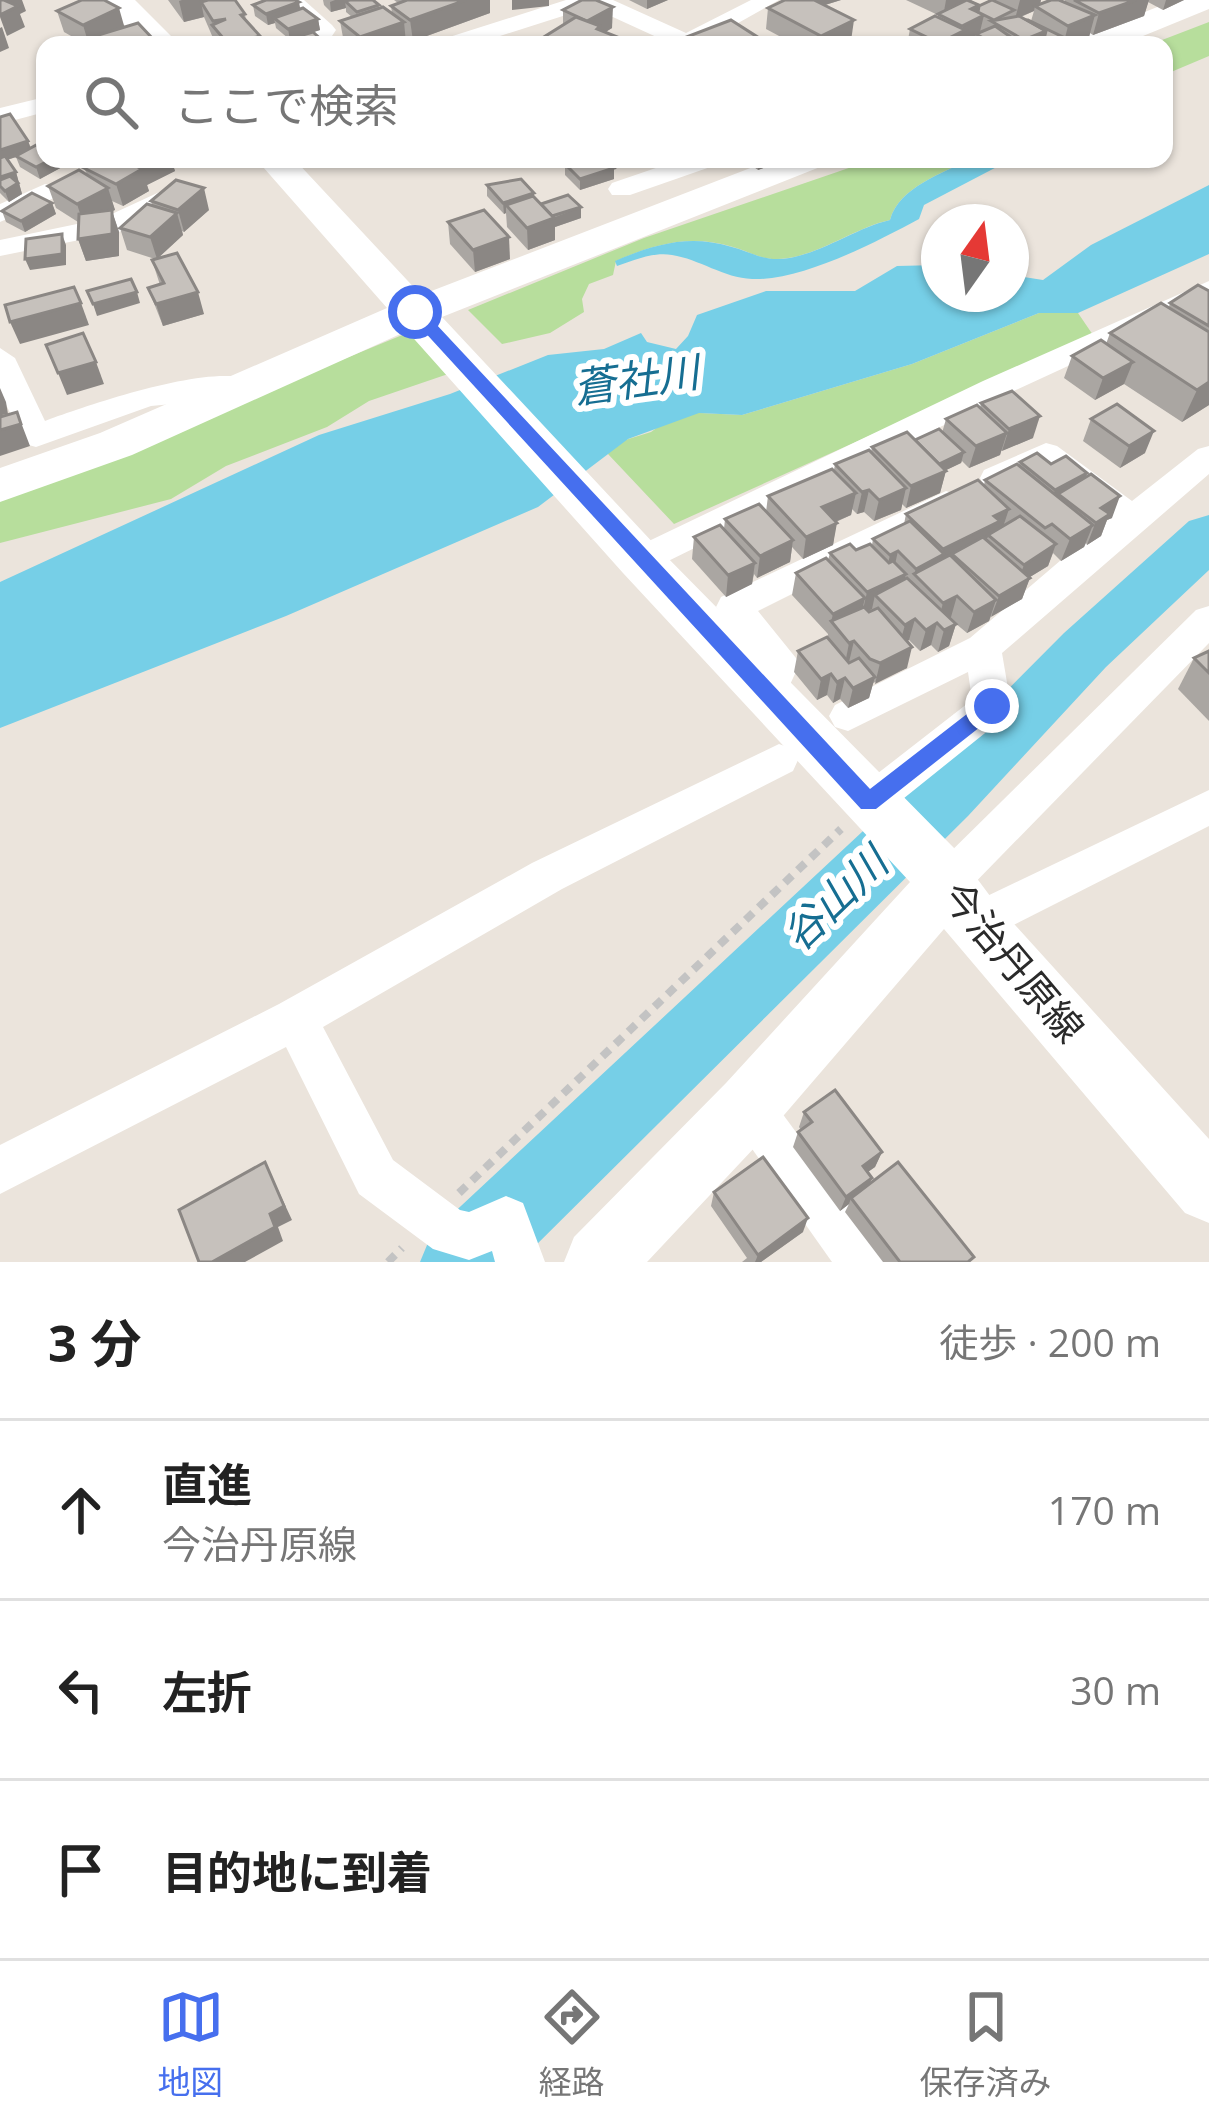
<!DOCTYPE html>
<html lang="ja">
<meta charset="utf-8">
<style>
:root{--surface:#fff;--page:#f6f6f6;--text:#222;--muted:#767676;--line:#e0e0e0;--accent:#466fee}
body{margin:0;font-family:"Open Sans","Noto Sans JP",sans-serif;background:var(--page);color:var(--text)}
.compass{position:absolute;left:921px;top:204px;width:108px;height:108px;border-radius:50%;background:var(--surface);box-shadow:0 3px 9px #0004;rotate:14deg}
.stop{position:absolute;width:36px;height:36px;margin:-27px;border:9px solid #466fee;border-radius:50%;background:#fff}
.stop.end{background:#466fee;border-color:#fff;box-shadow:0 3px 12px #0008}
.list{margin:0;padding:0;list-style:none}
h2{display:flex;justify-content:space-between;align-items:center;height:156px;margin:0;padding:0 48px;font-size:51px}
h2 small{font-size:39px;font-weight:400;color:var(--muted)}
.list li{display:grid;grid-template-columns:78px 1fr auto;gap:36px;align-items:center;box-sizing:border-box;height:180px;padding:0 48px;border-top:3px solid var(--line)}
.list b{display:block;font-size:45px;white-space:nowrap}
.list p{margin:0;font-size:39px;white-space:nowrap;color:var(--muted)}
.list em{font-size:39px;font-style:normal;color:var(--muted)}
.icon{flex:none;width:66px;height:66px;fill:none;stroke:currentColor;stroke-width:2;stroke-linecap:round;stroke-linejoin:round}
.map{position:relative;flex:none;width:1209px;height:1262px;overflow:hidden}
.search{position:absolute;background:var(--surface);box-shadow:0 3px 9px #0004;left:36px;right:36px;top:36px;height:132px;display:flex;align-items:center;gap:30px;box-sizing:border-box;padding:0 42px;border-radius:24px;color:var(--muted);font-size:45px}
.sheet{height:696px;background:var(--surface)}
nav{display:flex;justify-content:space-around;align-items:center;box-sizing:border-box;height:168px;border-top:3px solid var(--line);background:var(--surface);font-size:33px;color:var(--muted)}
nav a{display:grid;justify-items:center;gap:6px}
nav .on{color:var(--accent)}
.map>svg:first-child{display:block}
.green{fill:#b7de9c}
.water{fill:#76cfe7}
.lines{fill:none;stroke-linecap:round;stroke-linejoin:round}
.river{fill:#76cfe7;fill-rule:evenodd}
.path{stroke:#c3c3c3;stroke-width:8;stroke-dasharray:10 8;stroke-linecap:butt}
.street{fill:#fff;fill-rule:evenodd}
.secondary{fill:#fff;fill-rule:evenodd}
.wall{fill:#aaa6a2;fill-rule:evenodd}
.shaded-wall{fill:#8b8784}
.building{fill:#c6c1bc;stroke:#8b8784;stroke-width:3}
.route{fill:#466fee}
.labels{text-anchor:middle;stroke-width:12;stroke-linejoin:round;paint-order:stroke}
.street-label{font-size:39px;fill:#2a2a2a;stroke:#fff}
.water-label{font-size:42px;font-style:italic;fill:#166e92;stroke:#fff}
</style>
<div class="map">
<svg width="1209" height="1262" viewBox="0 0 1209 1262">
<rect width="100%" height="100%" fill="#ebe4dc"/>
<g class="green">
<polygon points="1209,22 1209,56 1164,75 1164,45 1149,45"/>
<path d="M875 159H971C943 173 899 187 890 220 853 228 816 258 778 259 761 260 748 251 733 247 690 234 655 244 616 261L613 275 589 284 582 299 584 312 550 333 502 344 468 310 644 238Z"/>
<polygon points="1039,313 1078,313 1093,335 674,524 608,454 609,445 651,432 679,412 742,415 912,364"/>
<polygon points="417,329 451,373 369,401 327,427 226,466 171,499 0,543 0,500"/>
</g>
<g class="water">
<path d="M971 159H1012L924 205 919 219C876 242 802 281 752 279 724 278 699 259 672 255 653 252 635 260 617 266L615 261C655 244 689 234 732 247 748 251 760 259 777 259 814 259 854 228 890 220 899 187 943 173 971 159Z"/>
<polygon points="1209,185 1209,254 1078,313 1039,313 912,364 742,415 699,413 628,439 538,507 286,616 0,728 0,582 319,435 450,394 548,355 604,349 641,333 647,342 676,349 688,336 697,315 766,291 855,291 897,266 939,265 939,294 1011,294 1011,275 1043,280 1091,245"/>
</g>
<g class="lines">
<polygon class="river" points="1209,515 1209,570 1106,667 968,816 519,1262 420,1262 432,1233 922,776 1064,633 1189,521"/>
<g class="path">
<polyline points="459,1193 841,829"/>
<polyline points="388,1262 402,1248"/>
</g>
<g class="street">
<polygon points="279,0 304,0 332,25 336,30 326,45 302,45 312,31"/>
<polygon points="566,0 613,0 686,33 751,0 779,0 699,45 674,45 591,7 472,45 436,45 440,40"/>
<polygon points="45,97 45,112 0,124 0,108"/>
<polygon points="682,159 720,159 716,165 630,195 612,195 608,189 612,183"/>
<polygon points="179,183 192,191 188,197 119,232 0,256 0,240 101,219"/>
<polygon points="45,184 54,186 58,192 54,198 0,222 0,204"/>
<polygon points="1209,281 1209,301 1005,395 652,569 640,573 628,569 623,560 628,551 983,381"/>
<path d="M0 348 15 358 45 421C80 408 235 353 259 387L244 397 151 406 36 447 25 444 0 392Z"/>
<polygon points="1046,443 1057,446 1132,501 1198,449 1209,446 1209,474 1002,653 1011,706 1005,717 883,815 869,820 855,815 849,803 855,791 972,700 968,672 848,731 835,727 829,716 835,705 970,638 1109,519 1043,469 1008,486 984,486 980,478 984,470"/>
<polygon points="946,491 958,495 963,503 958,511 758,611 800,663 781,704 768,708 755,704 749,693 762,665 716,607 721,597"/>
<polygon points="1209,606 1209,643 961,897 946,902 931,897 925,884 931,871 1196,610"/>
<polygon points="779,744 793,749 798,760 793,771 562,889 323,1027 393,1160 460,1210 469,1212 506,1196 523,1203 545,1262 495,1262 492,1251 469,1260 433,1249 359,1194 286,1047 0,1194 0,1145 279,1004 532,863"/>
<polygon points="1209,790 1209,826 990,937 975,942 960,937 954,923 960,909"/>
<polygon points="749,1083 765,1090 879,1245 887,1262 832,1262 733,1122 726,1106 733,1090"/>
</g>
<g class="secondary">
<polygon points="100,0 135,0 180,45 144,45"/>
<polygon points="1175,0 1209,0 1209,9 1121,45 1074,45 1079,38"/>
<polygon points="256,159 294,159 421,295 774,159 825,159 820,167 442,317 657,547 955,849 996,904 1209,1139 1209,1223 1185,1213 944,929 772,1129 647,1262 564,1262 574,1237 726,1083 910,882 623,573 407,331 132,455 0,502 0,468 100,433 387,308"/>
</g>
</g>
<g class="wall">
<polygon points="168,0 235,0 245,14 246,21 260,36 261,45 216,45 204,17 184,22"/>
<polygon points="323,0 347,0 379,5 379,8 392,13 391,6 398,3 394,0 490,0 490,13 413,41 405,36 406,43 400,45 347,45 344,43 340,21 352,17 346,12 346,8 331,12 324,5"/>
<polygon points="629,0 668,0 647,9"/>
<polygon points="785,0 841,0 825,5 851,41 844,45 796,45 766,29 768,8"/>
<path d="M906 0H971L979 5 990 0H1041L1040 4 1064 2 1065 0H1184L1163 10 1148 2 1144 16 1093 35 1090 33 1089 37 1067 45H974L975 38 962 45H907L910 29 938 17V15ZM1034 11 1031 21 1021 17Z"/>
<polygon points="253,5 300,9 318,19 320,30 289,39 276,28 275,23 268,25 255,16"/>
<polygon points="563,10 612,28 605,32 620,38 620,45 531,45 563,25"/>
<polygon points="57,11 124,27 155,45 97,45 97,43 87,45 64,32"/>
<polygon points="0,117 28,141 31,148 64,166 40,179 20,167 16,157 7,160 16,172 22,194 9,202 0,193"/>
<polygon points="100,159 171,159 175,171 147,185 149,191 123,206 112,201 115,210 112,211 119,232 119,256 86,261 78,239 78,222 56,208 48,186 87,174 84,168"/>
<polygon points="743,159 787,159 758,170"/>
<polygon points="565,164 614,168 614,179 580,190 565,175"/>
<polygon points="487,185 534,193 534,197 541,204 581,207 581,218 555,227 555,240 528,250 507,227 506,213 504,214 487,196"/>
<polygon points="151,201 209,210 184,232 182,231 183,235 158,258 204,314 163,326 148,288 160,285 152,260 155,259 127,250 120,228 152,205"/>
<polygon points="52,203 56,214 25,232 6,222 2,211"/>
<polygon points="448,222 510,259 475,272 450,244"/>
<polygon points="1209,291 1209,405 1182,422 1124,384 1095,400 1064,378 1072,356 1106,344 1110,333 1169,307 1170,303"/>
<polygon points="981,403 1033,438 1001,451 1000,455 969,468 962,461 961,463 946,470 940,493 906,508 902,504 901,510 874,521 864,512 857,514 852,509 851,515 836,522 833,545 803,559 792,547 790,562 757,578 754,574 752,584 726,597 692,559 694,537 724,529 725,519 766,512 768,496 834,470 835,464 871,452 872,447 915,440 942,433 946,419 980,408"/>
<polygon points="1091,419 1145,453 1120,468 1083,441"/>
<polygon points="1020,462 1051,464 1087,473 1085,477 1112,518 1107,520 1101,536 1087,545 1086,543 1084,547 1061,561 1053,553 1048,566 1030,577 1022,599 991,616 989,621 967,633 949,618 956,624 949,646 938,652 931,645 920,651 909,640 907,641 907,668 873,683 869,698 848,708 840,699 833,703 827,695 817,700 794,672 798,651 828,638 828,634 792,595 796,573 828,560 830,553 856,550 872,545 873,539 904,524 906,514 984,485 985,480 1019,465"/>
<polygon points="1209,651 1209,721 1178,689 1194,658"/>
<polygon points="804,1112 882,1152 875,1167 868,1172 872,1178 869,1185 970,1262 883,1262 845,1212 849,1204 840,1211 793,1147 798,1132 801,1130 799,1127"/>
<polygon points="714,1192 803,1232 761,1262 742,1262 747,1258 711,1206"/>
</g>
<g class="shaded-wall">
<polygon points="2,0 22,0 26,11 20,14 25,27 7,36 0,17"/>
<polygon points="182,0 225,0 201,2 204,17 184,22 179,1"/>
<polygon points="335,0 347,0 345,1 346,8 331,12 330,2"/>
<polygon points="466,0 490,0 490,13 413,41 410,20"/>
<polygon points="512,0 549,0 549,6 512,10"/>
<polygon points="647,0 668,0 647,9"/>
<polygon points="813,0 841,0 812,9"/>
<polygon points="946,0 971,0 971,2 943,17"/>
<polygon points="1020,0 1041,0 1039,8 1035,6 1034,11 1015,19"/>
<polygon points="1136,0 1149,0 1144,16 1093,35 1099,13"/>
<polygon points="1166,0 1184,0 1163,10"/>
<polygon points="299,2 301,13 274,18 275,23 268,25 266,14"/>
<polygon points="979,5 984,15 979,36 976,34 975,38 962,45 939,45 961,32 971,9"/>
<polygon points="613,7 612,28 601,35 587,21"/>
<polygon points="119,8 125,29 95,36 97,43 89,45 83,25"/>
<polygon points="1095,15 1089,37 1067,45 1056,45 1064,42 1068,26"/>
<polygon points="318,19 320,30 290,40 288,29"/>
<polygon points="854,20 851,41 844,45 820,45 821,36"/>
<polygon points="404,22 406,43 400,45 362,45 360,37"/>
<polygon points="2,27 9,48 0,52 0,28"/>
<polygon points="1046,31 1042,45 1023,45 1024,40"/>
<polygon points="260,36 261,45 229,45"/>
<polygon points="28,141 32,152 0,162 0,150"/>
<polygon points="52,159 62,159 64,166 40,179 36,167"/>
<polygon points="149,159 171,159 175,171 147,185 149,191 123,206 116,184 136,166"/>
<polygon points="666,159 693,159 665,168"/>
<polygon points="759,159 787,159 758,170"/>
<polygon points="614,168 614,179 580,190 580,179"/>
<polygon points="16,172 22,194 9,202 5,191 0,186 0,177"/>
<polygon points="108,188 115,210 112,211 119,232 119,256 86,261 78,239 84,226 77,204"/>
<polygon points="204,188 209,210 184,232 178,210"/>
<polygon points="534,193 534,204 506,205 506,213 504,214 503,203"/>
<polygon points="52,203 56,214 25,232 21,221"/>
<polygon points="581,207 581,218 555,227 555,240 528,250 527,228"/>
<polygon points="177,213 183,235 157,259 150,237"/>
<polygon points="62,234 66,245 66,265 30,270 25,259"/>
<polygon points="509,237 510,259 475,272 473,250"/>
<polygon points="137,292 140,303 97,316 93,304"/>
<polygon points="198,292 204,314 163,326 156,304"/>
<polygon points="81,303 89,325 20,344 10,322"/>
<polygon points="96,362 104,384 67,395 58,373"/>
<polygon points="1133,362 1124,384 1095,400 1103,378"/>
<polygon points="1209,374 1209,405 1182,422 1197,390"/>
<polygon points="0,388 6,402 8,414 2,415 5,429 17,412 30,446 0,456"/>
<polygon points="1040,416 1033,438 1002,451 1009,429"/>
<polygon points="1154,431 1145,453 1120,468 1129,446"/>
<polygon points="1007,433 1000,455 969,468 976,446"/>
<polygon points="964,452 961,463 938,474 946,471 940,493 906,508 911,486 936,465"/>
<polygon points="1087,473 1079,495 1058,494 1053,509 1047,512 1055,490"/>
<polygon points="906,488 901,510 874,521 879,500"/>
<polygon points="869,490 864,512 857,514 862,492"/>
<polygon points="856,493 851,515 818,529 822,507"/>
<polygon points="1120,496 1112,518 1107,520 1101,536 1087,545 1101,508"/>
<polygon points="1009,509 1002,530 987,538 988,535 984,547 952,554 949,565 914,574 916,569 941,556 943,549 994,516"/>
<polygon points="837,523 833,545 803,559 806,537"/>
<polygon points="1093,525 1084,547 1061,561 1070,539"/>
<polygon points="793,540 790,562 757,578 760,556"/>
<polygon points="1056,544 1048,566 1020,583 1030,578 1022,599 991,617 999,596 1016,586 1024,565"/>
<polygon points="898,551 893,573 885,577 890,555"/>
<polygon points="755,563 752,584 726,597 728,575"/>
<polygon points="906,574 901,596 875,595 872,609 862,614 867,592"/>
<polygon points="957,596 951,617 937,625 943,603"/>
<polygon points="865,598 860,619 831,622 833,614"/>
<polygon points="996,600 989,621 967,633 974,612"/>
<polygon points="915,619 909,640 899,646 905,625"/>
<polygon points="937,623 931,645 920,651 926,630"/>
<polygon points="956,624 949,646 938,652 944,630"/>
<polygon points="854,641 849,662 845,664 849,643"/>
<polygon points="912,647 907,668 875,684 880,663"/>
<polygon points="831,674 827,695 817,700 821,679"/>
<polygon points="875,677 869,698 848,708 853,688"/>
<polygon points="845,678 840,699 833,703 837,682"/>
<polygon points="882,1152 875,1167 856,1180 863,1166"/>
<polygon points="265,1162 292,1220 278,1227 283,1241 245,1262 212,1262 270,1214"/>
<polygon points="872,1178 866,1192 851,1198 849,1204 840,1211 846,1197"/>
<polygon points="808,1218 803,1232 761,1262 755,1262 758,1255"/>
</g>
<g class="building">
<polygon points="0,0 4,0 18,6 0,15"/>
<polygon points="82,0 104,0 119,8 83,25 57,11"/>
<polygon points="208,0 235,0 245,14 241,15 260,36 229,45 212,25 226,19 213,21 201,2"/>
<polygon points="266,0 295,0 299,2 266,14 253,5"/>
<polygon points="350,0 373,0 379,5 357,12 345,1"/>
<polygon points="407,0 466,0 410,20 391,6"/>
<polygon points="582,0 596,0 613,7 587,21 563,10"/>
<polygon points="785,0 814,0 854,20 821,36 768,8"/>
<polygon points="967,0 979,5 971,9 984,15 962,26 938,14"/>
<polygon points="992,0 1014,10 994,20 978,12 979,6"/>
<polygon points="1051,0 1059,0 1095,15 1068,26 1035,6"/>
<polygon points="1074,0 1136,0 1099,13"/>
<polygon points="383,7 404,22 360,37 340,21"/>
<polygon points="303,8 318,19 288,29 274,18"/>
<polygon points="935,16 965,30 939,43 910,29"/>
<polygon points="1019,16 1046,31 1024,40 991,21"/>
<polygon points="576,17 600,26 597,29 620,38 609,45 531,45"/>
<polygon points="731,20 770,45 745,45 741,43 735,45 690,45 681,39"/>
<polygon points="1027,20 1028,20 1069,40 1054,45 1044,39 1046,31"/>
<polygon points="138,23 154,40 138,45 103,45 95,36"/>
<polygon points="995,26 1022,45 996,45 976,34"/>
<polygon points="313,32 327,45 268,45"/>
<polygon points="10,114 28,141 0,150 0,117"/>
<polygon points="40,143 45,146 45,159 52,159 36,167 16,156"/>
<polygon points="5,156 16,172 0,177 0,158"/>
<polygon points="100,159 123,159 130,162 125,159 149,159 136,166 142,169 116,184 84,168"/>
<polygon points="581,159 605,159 614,168 580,179 565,164"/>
<polygon points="79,170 108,188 77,204 48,186"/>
<polygon points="10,176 18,183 5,191 0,186 0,180"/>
<polygon points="521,179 534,193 503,203 487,185"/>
<polygon points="176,180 204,188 178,210 151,201"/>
<polygon points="32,193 52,203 21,221 2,211"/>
<polygon points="568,195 581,207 552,216 541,204"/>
<polygon points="533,196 554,218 527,228 506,205"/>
<polygon points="147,204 177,213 150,237 120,228"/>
<polygon points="112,210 112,234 78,239 79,214"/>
<polygon points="484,210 509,237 473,250 448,222"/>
<polygon points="62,234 62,254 25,259 26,239"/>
<polygon points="177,253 198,292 156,304 148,288 164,283 152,260"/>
<polygon points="131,279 137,292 93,304 87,291"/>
<polygon points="1198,285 1209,291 1209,326 1170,303"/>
<polygon points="74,287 81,303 10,322 5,305"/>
<polygon points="1161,303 1209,332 1209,382 1197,390 1110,333"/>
<polygon points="83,333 96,362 58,373 46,345"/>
<polygon points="1101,340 1133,362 1103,378 1072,356"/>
<polygon points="1012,391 1040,416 1009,429 981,403"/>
<polygon points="1117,404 1154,431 1129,446 1091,419"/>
<polygon points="977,405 1007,433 976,446 946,419"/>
<polygon points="17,412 21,424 0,430 0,417"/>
<polygon points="939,429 964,452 939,464 915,440"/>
<polygon points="907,432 946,471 911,486 872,447"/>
<polygon points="869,450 906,488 879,500 869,490 862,492 835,464"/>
<polygon points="1037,453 1051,464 1066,456 1087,473 1055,490 1020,462"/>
<polygon points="1017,464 1093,525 1070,539 1052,524 1045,528 985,480"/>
<polygon points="832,469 856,493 822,507 837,523 806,537 768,496"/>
<polygon points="1091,474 1120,496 1101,508 1110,514 1096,523 1058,494"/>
<polygon points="978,480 1009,509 994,516 1000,521 943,549 906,514"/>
<polygon points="759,504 793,540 760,556 725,519"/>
<polygon points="1020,516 1056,544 1024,565 988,535"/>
<polygon points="910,521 944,554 916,569 898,551 890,555 873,539"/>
<polygon points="720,525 755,563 728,575 694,537"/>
<polygon points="983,537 1030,578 999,596 952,554"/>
<polygon points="850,544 856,550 870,544 889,563 893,561 906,574 867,592 830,553"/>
<polygon points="950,555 996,600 974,612 957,596 943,603 914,574"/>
<polygon points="826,558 865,598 833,614 796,573"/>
<polygon points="907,578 956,624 944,630 937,623 926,630 915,619 905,625 875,595"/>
<polygon points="864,607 869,612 878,608 912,647 880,663 870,659 854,641 849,643 831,621"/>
<polygon points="827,637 849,663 859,658 875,677 853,688 845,678 837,682 831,674 821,679 798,651"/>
<polygon points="1209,651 1209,673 1194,658"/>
<polygon points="835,1090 882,1152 863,1166 872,1178 846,1197 798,1132 812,1122 804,1112"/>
<polygon points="763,1157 808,1218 758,1255 714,1192"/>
<polygon points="265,1162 284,1206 270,1214 275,1227 212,1262 199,1262 179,1210"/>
<polygon points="898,1162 974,1257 968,1262 900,1262 851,1198"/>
</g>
<polygon class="route" points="410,308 421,308 870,789 985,700 999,700 999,712 876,809 861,809 410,316"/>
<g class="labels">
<g class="street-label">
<text transform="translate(1013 962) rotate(50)" y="14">今治丹原線</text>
</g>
<g class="water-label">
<text transform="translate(636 380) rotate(-8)" y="15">蒼社川</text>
<text transform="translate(835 899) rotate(-44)" y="15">谷山川</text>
</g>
</g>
</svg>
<svg class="compass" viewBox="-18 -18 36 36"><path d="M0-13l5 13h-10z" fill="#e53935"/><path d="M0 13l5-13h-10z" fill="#767676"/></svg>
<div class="stop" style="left:415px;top:312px"></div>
<div class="stop end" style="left:992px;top:706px"></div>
<div class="search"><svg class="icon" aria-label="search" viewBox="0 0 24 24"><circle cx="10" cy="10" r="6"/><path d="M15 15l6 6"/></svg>ここで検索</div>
</div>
<section class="sheet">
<h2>3 分<small>徒歩 · 200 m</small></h2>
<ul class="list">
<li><svg class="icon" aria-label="ahead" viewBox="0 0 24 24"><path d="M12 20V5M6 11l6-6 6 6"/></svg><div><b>直進</b><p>今治丹原線</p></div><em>170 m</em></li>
<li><svg class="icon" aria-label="left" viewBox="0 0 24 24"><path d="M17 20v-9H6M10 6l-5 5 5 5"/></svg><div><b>左折</b></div><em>30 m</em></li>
<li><svg class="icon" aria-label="arrive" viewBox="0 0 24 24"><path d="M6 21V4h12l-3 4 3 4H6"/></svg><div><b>目的地に到着</b></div></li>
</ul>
</section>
<nav>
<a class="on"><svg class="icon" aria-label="map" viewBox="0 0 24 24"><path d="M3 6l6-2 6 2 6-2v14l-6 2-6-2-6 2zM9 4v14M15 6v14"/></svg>地図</a>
<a><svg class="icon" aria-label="directions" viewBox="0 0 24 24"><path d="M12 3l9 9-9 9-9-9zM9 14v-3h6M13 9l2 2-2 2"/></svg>経路</a>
<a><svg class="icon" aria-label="saved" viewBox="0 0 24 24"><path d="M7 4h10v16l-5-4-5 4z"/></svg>保存済み</a>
</nav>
